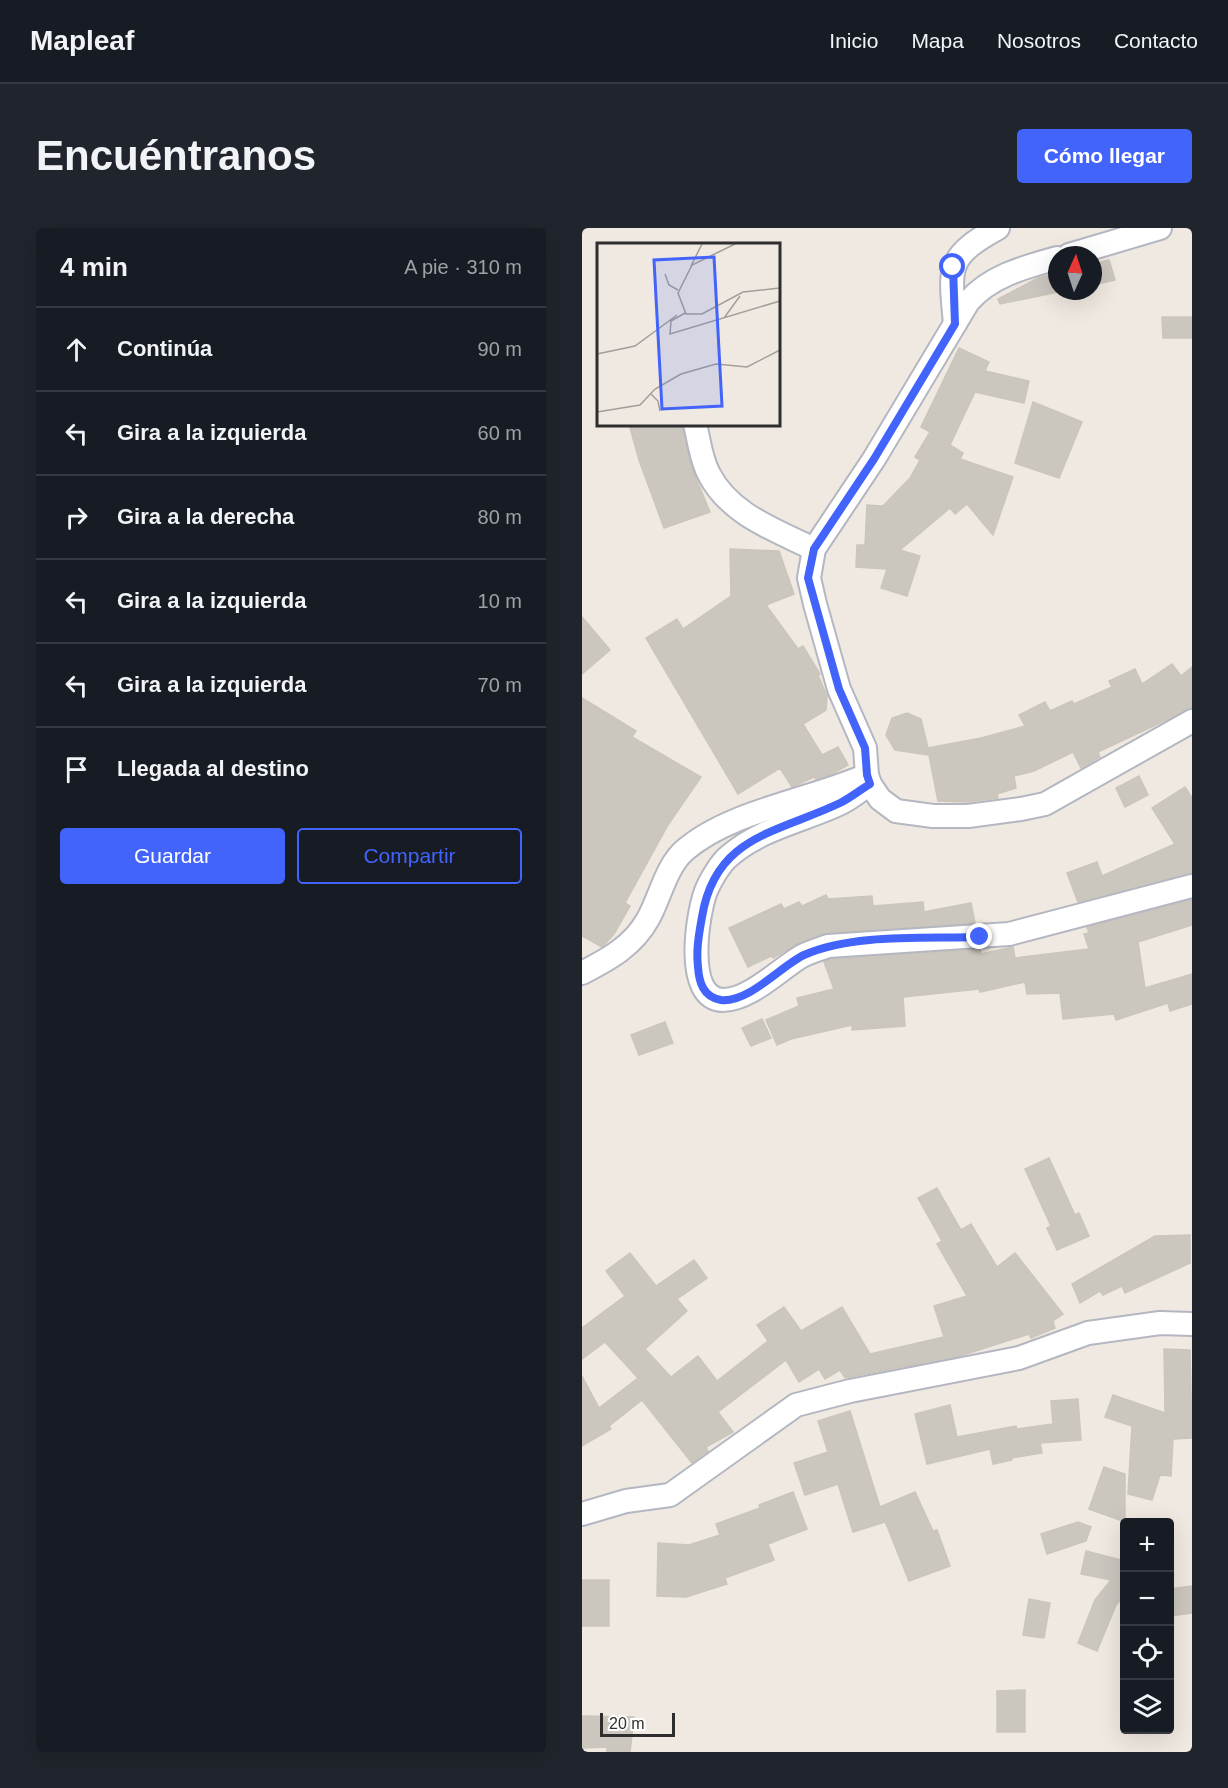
<!DOCTYPE html>
<html lang="es">
<meta charset="utf-8">
<style>
:root{--surface:#171b24;--page:#20242c;--text:#f1f3f6;--muted:#9ea1a6;--line:#363941;--accent:#4264fb}
body{margin:0;font-family:Helvetica,sans-serif;background:var(--page);color:var(--text)}
.controls{position:absolute;right:18px;bottom:18px;display:grid;overflow:hidden;border-radius:6px;box-shadow:0 6px 24px #0002}
.controls button{width:54px;height:54px;display:grid;place-items:center;padding:0;border:0;border-bottom:2px solid var(--line);background:var(--surface);color:var(--text);font:30px sans-serif}
.compass{position:absolute;left:466px;top:18px;width:54px;height:54px;border-radius:50%;background:var(--surface);box-shadow:0 6px 24px #0002;rotate:3deg}
.scale{position:absolute;left:18px;bottom:15px;width:75px;box-sizing:border-box;padding-left:6px;border:3px solid #2e2e2e;border-top:0;font-size:16px;line-height:21px;white-space:nowrap;color:#2e2e2e;-webkit-text-stroke:4px #fff;paint-order:stroke}
.stop{position:absolute;width:18px;height:18px;margin:-14px;border:4px solid #4264fb;border-radius:50%;background:#fff}
.stop.end{background:#4264fb;border-color:#fff;box-shadow:0 2px 6px #0008}
.list{margin:0;padding:0;list-style:none}
h2{display:flex;justify-content:space-between;align-items:center;height:78px;margin:0;padding:0 24px;font-size:26px}
h2 small{font-size:20px;font-weight:400;color:var(--muted)}
.list li{display:grid;grid-template-columns:39px 1fr auto;gap:18px;align-items:center;box-sizing:border-box;height:84px;padding:0 24px;border-top:2px solid var(--line)}
.list b{display:block;font-size:22px;white-space:nowrap}
.list em{font-size:20px;font-style:normal;color:var(--muted)}
.actions{display:flex;gap:12px;padding:18px 24px}
.actions a{flex:1;padding:14px 0;border:2px solid var(--accent);border-radius:6px;text-align:center;font-size:21px;color:var(--accent)}
.actions .main{background:var(--accent);color:#fff}
.icon{flex:none;width:33px;height:33px;fill:none;stroke:currentColor;stroke-width:2;stroke-linecap:round;stroke-linejoin:round}
.map{position:relative;flex:none;width:610px;height:1524px;overflow:hidden;border-radius:6px}
header{display:flex;align-items:center;gap:36px;box-sizing:border-box;height:84px;padding:0 30px;background:var(--surface);border-bottom:2px solid var(--line)}
header strong{font-size:28px}
nav{display:flex;gap:33px;margin-inline-start:auto;font-size:21px}
.intro{display:flex;align-items:center;justify-content:space-between;box-sizing:border-box;height:144px;padding:0 36px}
h1{margin:0;font-size:42px}
.button{padding:15px 27px;border-radius:6px;background:var(--accent);color:#fff;font-size:21px;font-weight:700}
main{display:flex;gap:36px;padding:0 36px}
aside{flex:1;background:var(--surface);border-radius:6px;box-shadow:0 6px 24px #0002}
.map>svg:first-child{display:block}
.building{fill:#cbc7bf;stroke:#cbc5ba;stroke-width:1.5}
.lines{fill:none;stroke-linecap:round;stroke-linejoin:round}
.street-casing{stroke:#b4b7c1;stroke-width:26}
.street{stroke:#fff;stroke-width:22}
.route{stroke:#4264fb;stroke-width:8}
.inset-road{fill:none;stroke:#a29e99;stroke-width:1.5}
.view{fill:#4264fb;fill-opacity:0.15;stroke:#4264fb;stroke-width:3}
.inset-edge{fill:none;stroke:#2e2e2e;stroke-width:3}
</style>
<header>
<strong>Mapleaf</strong>
<nav><a>Inicio</a><a>Mapa</a><a>Nosotros</a><a>Contacto</a></nav>
</header>
<div class="intro"><h1>Encuéntranos</h1><a class="button">Cómo llegar</a></div>
<main>
<aside>
<h2>4 min<small>A pie · 310 m</small></h2>
<ul class="list">
<li><svg class="icon" aria-label="ahead" viewBox="0 0 24 24"><path d="M12 20V5M6 11l6-6 6 6"/></svg><div><b>Continúa</b></div><em>90 m</em></li>
<li><svg class="icon" aria-label="left" viewBox="0 0 24 24"><path d="M17 20v-9H6M10 6l-5 5 5 5"/></svg><div><b>Gira a la izquierda</b></div><em>60 m</em></li>
<li><svg class="icon" aria-label="right" viewBox="0 0 24 24"><path d="M7 20v-9h11M14 6l5 5-5 5"/></svg><div><b>Gira a la derecha</b></div><em>80 m</em></li>
<li><svg class="icon" aria-label="left" viewBox="0 0 24 24"><path d="M17 20v-9H6M10 6l-5 5 5 5"/></svg><div><b>Gira a la izquierda</b></div><em>10 m</em></li>
<li><svg class="icon" aria-label="left" viewBox="0 0 24 24"><path d="M17 20v-9H6M10 6l-5 5 5 5"/></svg><div><b>Gira a la izquierda</b></div><em>70 m</em></li>
<li><svg class="icon" aria-label="arrive" viewBox="0 0 24 24"><path d="M6 21V4h12l-3 4 3 4H6"/></svg><div><b>Llegada al destino</b></div></li>
</ul>
<div class="actions"><a class="main">Guardar</a><a>Compartir</a></div>
</aside>
<div class="map">
<svg width="610" height="1524" viewBox="0 0 610 1524">
<rect width="100%" height="100%" fill="#efe9e1"/>
<g class="building">
<polygon points="527,32 533,52 511,57 511,36"/>
<polygon points="475,45 475,63 481,63 418,76 416,71 456,50"/>
<polygon points="580,89 610,89 610,110 581,110"/>
<polygon points="377,120 407,134 403,143 447,153 442,175 393,164 368,217 381,225 378,231 431,249 411,307 385,276 373,286 368,280 318,322 338,328 325,368 299,360 305,341 274,339 275,317 283,317 285,277 301,278 328,250 338,232 333,229 348,204 339,199"/>
<polygon points="451,174 500,194 477,250 433,235"/>
<polygon points="47,196 100,196 109,238 128,284 82,300 57,232"/>
<polygon points="148,321 197,323 212,366 184,377 216,421 221,418 238,446 236,447 245,468 244,482 221,496 240,527 256,519 266,537 250,546 234,551 232,549 210,559 198,540 156,566 64,410 95,391 101,401 149,368"/>
<polygon points="0,389 28,422 0,446"/>
<polygon points="590,436 599,448 610,439 610,480 516,524 518,529 499,540 491,524 452,543 432,548 434,560 415,566 416,570 385,574 356,573 347,527 313,522 304,507 310,490 325,485 339,491 346,520 399,510 443,498 437,487 463,474 468,483 490,473 492,476 530,459 527,453 553,441 560,456"/>
<polygon points="0,470 54,503 50,509 119,549 86,597 43,675 48,678 32,706 20,719 0,708"/>
<polygon points="557,548 566,567 543,579 534,560"/>
<polygon points="603,559 610,570 610,645 496,674 485,645 515,634 520,648 593,616 570,580"/>
<polygon points="244,667 246,671 290,668 291,678 341,674 342,684 389,675 393,695 245,705 214,716 191,730 189,728 166,739 147,700 199,676 202,681 217,674 220,678"/>
<polygon points="610,672 610,697 556,714 563,760 610,746 610,776 588,783 586,775 534,792 532,786 481,791 478,765 445,766 443,754 398,764 397,761 321,769 323,798 270,802 270,797 209,811 195,817 184,792 217,778 215,770 252,761 242,734 249,731 398,721 399,726 431,719 433,730 507,721 502,706 507,705 505,699"/>
<polygon points="180,791 189,810 169,818 160,800"/>
<polygon points="83,794 91,815 57,827 49,807"/>
<polygon points="467,930 493,987 497,985 507,1008 475,1022 465,1000 469,998 443,941"/>
<polygon points="355,960 379,1002 389,996 415,1039 433,1025 481,1086 471,1093 473,1100 449,1110 447,1106 378,1128 263,1150 258,1142 243,1151 237,1141 217,1154 204,1132 136,1184 151,1204 124,1219 126,1223 110,1235 60,1172 27,1198 29,1201 0,1218 0,1148 17,1180 56,1150 23,1114 0,1131 0,1100 43,1068 24,1043 48,1025 74,1058 112,1032 125,1050 95,1071 105,1083 63,1121 89,1149 116,1128 135,1153 186,1113 175,1097 202,1079 219,1103 260,1079 288,1126 362,1109 352,1078 385,1068 355,1016 360,1013 336,970"/>
<polygon points="608,1007 608,1035 543,1065 540,1058 521,1067 518,1063 498,1075 490,1056 573,1008"/>
<polygon points="582,1121 608,1122 610,1210 591,1211 589,1248 578,1247 570,1272 546,1266 550,1198 523,1189 531,1167 583,1185"/>
<polygon points="496,1171 499,1212 458,1215 460,1225 429,1230 430,1232 411,1236 408,1221 345,1236 333,1186 368,1177 375,1209 434,1198 435,1201 471,1196 469,1173"/>
<polygon points="268,1183 298,1279 333,1264 351,1303 355,1302 368,1338 327,1353 301,1288 303,1294 271,1304 256,1256 223,1267 212,1235 246,1224 236,1193"/>
<polygon points="522,1239 543,1246 543,1294 507,1281"/>
<polygon points="211,1264 225,1301 186,1316 192,1332 143,1350 145,1356 104,1369 75,1368 76,1315 107,1317 138,1307 134,1296 178,1280 177,1277"/>
<polygon points="496,1294 509,1299 504,1313 465,1326 459,1306"/>
<polygon points="504,1323 543,1333 543,1367 534,1377 515,1423 496,1415 513,1372 529,1352 499,1346"/>
<rect x="0" y="1352" width="27" height="46"/>
<polygon points="610,1358 610,1385 588,1388 588,1361"/>
<polygon points="447,1371 468,1375 462,1410 441,1407"/>
<polygon points="443,1462 443,1504 415,1504 415,1463"/>
<polygon points="0,1488 52,1489 48,1524 25,1524 25,1519 0,1520"/>
</g>
<g class="lines">
<defs>
<g id="street">
<polyline points="487,27 578,0"/>
<path d="M475 30C443 39 408 48 386 74L292 231 232 321 227 350 233 376 257 461 283 520 285 547 288 556 298 571 314 583 351 588H386L439 581 463 576 610 493"/>
<path d="M373 96C368 40 363 29 416 0"/>
<path d="M113 196C117 212 119 232 127 246 147 286 193 302 232 321"/>
<path d="M288 556C278 562 268 571 257 576 221 593 177 601 146 629 138 636 128 653 124 663 115 687 102 771 141 772 168 772 199 740 220 728 228 724 238 721 246 718L427 706 610 658"/>
<path d="M0 745C27 731 51 718 66 691 78 670 84 638 103 622 147 584 226 572 280 549"/>
<polyline points="0,1286 44,1273 88,1267 214,1177 268,1163 437,1130 506,1105 578,1095 610,1096"/>
</g>
</defs>
<use href="#street" class="street-casing"/>
<use href="#street" class="street"/>
</g>
<g class="lines">
<path class="route" d="M371 39 373 96 292 231 232 321 226 350 257 461 283 520 285 547 288 556C278 562 268 570 258 575 195 605 133 608 120 689 117 706 114 721 116 739 117 754 121 769 139 772 167 775 200 737 222 727 271 705 345 711 398 709"/>
</g>
<g transform="translate(15 15)">
<rect width="183" height="183" fill="#efe9e1"/>
<path class="inset-road" d="M138 1 95 22 81 50 89 71H105L146 49 183 45M94 23 105 1M68 31 72 42 81 47M88 70 74 78 73 91 183 58M127 75 143 53M0 111 38 103 80 72M54 151 61 158 63 168M0 169 43 162 58 146 84 131 119 121 150 124 183 107"/>
<path class="view" d="M117 14 125 163 65 166 57 17Z"/>
<rect width="183" height="183" class="inset-edge"/>
</g>
</svg>
<div class="controls">
<button>+</button>
<button>−</button>
<button><svg class="icon" aria-label="locate" viewBox="0 0 24 24"><circle cx="12" cy="12" r="6"/><path d="M12 2v4M12 18v4M2 12h4M18 12h4"/></svg></button>
<button><svg class="icon" aria-label="layers" viewBox="0 0 24 24"><path d="M12 4l9 5-9 5-9-5zM3 14l9 5 9-5"/></svg></button>
</div>
<svg class="compass" viewBox="-18 -18 36 36"><path d="M0-13l5 13h-10z" fill="#e53935"/><path d="M0 13l5-13h-10z" fill="#9ea1a6"/></svg>
<div class="scale">20 m</div>
<div class="stop" style="left:371px;top:39px"></div>
<div class="stop end" style="left:398px;top:709px"></div>
</div>
</main>
